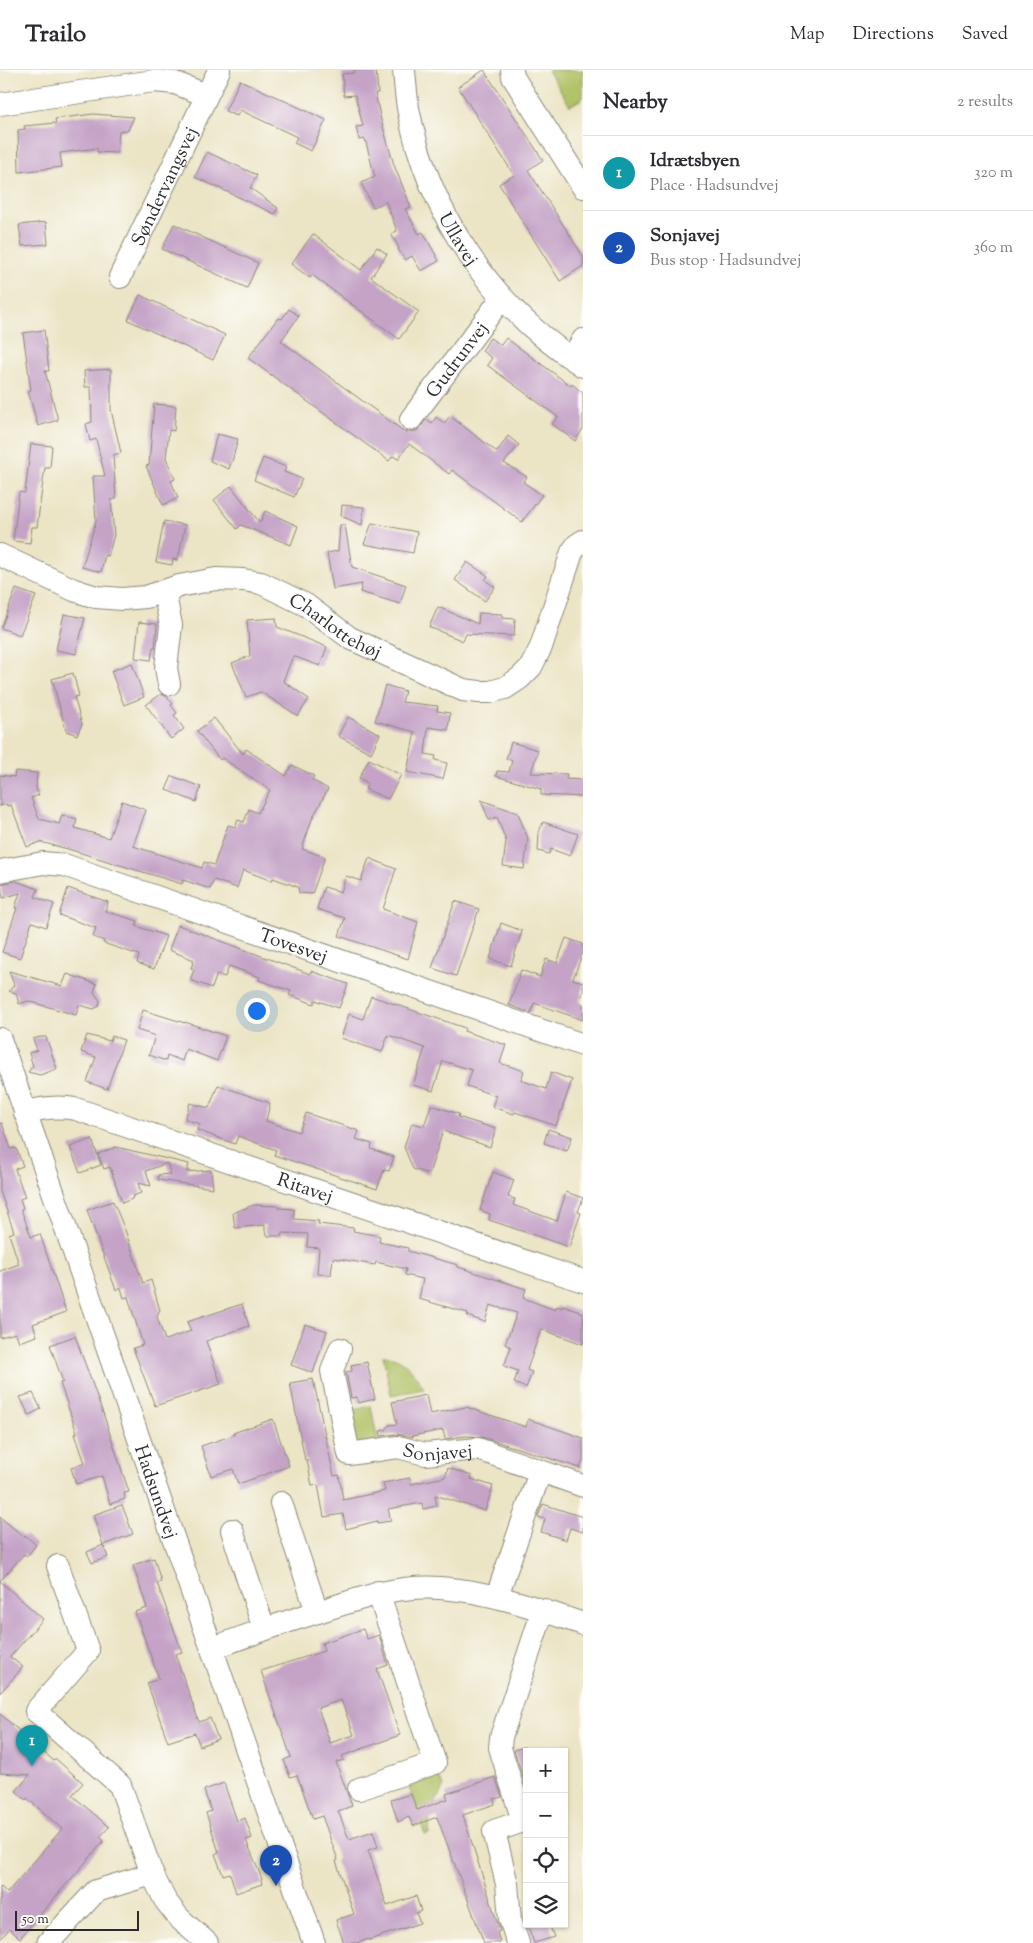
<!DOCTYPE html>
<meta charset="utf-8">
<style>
:root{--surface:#fff;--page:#f7f7f7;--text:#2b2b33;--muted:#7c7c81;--line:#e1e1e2;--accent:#111827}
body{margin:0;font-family:"Sorts Mill Goudy",serif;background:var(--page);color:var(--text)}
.controls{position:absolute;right:15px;bottom:15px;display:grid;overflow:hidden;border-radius:0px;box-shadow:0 1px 4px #0004}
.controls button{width:45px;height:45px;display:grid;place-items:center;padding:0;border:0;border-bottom:1px solid var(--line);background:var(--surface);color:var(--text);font:25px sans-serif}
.scale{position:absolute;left:15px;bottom:12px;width:124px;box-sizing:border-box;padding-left:5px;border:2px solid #2b2b2b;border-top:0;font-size:14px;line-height:18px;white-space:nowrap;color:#2b2b2b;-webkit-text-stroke:4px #fdfcf7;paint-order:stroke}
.you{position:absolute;left:256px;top:940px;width:18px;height:18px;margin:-12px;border:4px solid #fff;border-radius:50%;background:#1a73e8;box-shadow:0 0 0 8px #1a73e833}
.badge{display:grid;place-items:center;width:32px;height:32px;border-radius:50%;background:var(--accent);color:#fff;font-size:16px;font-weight:700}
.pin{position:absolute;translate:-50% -41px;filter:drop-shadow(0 1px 2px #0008)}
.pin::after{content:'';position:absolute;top:26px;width:18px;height:15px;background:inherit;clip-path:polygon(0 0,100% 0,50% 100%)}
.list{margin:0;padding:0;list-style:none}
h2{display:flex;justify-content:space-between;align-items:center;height:65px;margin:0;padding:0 20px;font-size:21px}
h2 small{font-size:16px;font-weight:400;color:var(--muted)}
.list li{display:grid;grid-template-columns:32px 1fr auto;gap:15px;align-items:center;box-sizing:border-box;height:75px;padding:0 20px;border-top:1px solid var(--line)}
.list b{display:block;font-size:19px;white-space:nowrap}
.list p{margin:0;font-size:16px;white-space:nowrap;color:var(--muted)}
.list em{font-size:16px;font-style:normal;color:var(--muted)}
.icon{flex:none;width:28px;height:28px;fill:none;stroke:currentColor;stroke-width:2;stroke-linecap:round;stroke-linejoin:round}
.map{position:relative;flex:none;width:583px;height:1873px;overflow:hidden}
header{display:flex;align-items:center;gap:30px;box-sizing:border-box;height:70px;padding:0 25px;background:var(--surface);border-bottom:1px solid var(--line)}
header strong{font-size:24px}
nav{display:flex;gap:28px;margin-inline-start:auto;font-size:18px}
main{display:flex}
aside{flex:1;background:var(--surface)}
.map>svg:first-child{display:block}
.green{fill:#afc164;stroke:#6d7648}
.building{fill:#c4a3c7;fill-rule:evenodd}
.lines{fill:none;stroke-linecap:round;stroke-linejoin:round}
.minor-casing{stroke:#8b8878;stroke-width:24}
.minor{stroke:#fff;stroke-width:22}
.labels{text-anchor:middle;stroke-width:4;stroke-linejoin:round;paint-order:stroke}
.street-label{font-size:19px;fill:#2b2b2b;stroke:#fdfcf7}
</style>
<header>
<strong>Trailo</strong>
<nav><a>Map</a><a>Directions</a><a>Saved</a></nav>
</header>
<main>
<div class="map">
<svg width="583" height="1873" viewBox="0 0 583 1873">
<rect width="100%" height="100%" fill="#fdfcf7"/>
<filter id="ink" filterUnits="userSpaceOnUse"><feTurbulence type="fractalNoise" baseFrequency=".02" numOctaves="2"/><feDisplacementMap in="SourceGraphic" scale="10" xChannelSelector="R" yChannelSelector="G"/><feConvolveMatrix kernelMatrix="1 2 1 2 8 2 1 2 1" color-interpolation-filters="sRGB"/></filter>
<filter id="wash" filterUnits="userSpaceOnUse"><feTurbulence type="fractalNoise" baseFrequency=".0096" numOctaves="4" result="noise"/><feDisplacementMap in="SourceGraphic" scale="20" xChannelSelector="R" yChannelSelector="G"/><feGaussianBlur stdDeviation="1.12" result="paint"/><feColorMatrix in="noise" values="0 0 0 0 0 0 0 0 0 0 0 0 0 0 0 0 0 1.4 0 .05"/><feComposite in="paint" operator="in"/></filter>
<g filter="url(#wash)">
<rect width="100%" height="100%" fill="#ebe4c5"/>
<g class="green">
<polygon points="548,0 583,0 583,28 570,36"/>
<path d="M383 1285C404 1287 415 1302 424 1319L391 1325Z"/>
<polygon points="371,1336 378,1373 355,1377 349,1341"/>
<polygon points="438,1706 444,1716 430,1743 429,1764 425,1765 411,1724 411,1715"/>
</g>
<g id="blocks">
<g class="building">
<polygon points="354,0 376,0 378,23 375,23 381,50 394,95 411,137 405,139 419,164 423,162 439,191 421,201 412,186 405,190 398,179 399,178 391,164 397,161 386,132 373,137 361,113 375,107 365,69 359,70 356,57 363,56 355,25 344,26 342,4 354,3"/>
<polygon points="484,0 543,90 528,100 583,186 583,196 560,211 499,114 514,105 458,17"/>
<polygon points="240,10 326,50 311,81 294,73 297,67 240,40 237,46 225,41"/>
<polygon points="93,44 134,47 128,60 119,61 117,83 97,82 97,78 60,83 62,97 19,102 18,60 25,59 24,56 56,53 55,49"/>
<polygon points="207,82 257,105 250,118 278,138 275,144 195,107"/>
<polygon points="46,152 48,174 22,176 19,155"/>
<polygon points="174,154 258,193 247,218 162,179"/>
<polygon points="313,164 361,200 377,177 387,184 371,207 419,242 399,269 312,205 310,208 291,194"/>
<polygon points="140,225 225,265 213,290 128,250"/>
<polygon points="289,239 299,246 281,271 406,363 407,361 417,361 427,349 432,353 436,347 444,353 450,346 497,382 508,366 519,375 504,393 527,407 523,412 542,425 522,452 452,400 449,404 409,374 398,389 393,386 389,391 248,288 278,248 282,249"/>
<polygon points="44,260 49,301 45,301 58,350 38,356 28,321 31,320 23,263"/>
<polygon points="490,268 501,275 506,268 571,316 572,314 583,323 583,359 575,371 552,354 558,347 487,295 492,288 482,281"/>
<polygon points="111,299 111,340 121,383 113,385 116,429 111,430 114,465 108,486 105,485 101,502 82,497 96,451 93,406 105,406 96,369 90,371 86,354 92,352 91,317 85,317 84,301"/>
<polygon points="154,334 176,336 174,361 169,360 166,388 175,409 171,411 178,428 163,435 146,396 149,395"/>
<polygon points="217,364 238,369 232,392 231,392 229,399 210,391"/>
<polygon points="31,374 52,376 50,398 45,398 43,411 37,457 32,457 30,473 13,471 19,422 25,423"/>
<polygon points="263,388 286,397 284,402 302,409 294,427 254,410"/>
<polygon points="231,416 260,453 265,441 298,456 291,475 241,455 237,459 214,430"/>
<polygon points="342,435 364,437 362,455 341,446"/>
<polygon points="164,451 185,455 178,490 173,489 172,495 156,492"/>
<polygon points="372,453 417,462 413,483 364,474"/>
<polygon points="340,455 345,455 352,497 406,515 400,534 360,522 362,514 333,519 327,483 338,481"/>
<polygon points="467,492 488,506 485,510 495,517 485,531 455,510"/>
<polygon points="16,519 36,526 20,565 1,558"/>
<polygon points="438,537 478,554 479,543 502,544 502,548 515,549 514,566 466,564 463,571 429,557"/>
<polygon points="64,544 85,548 76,584 56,580"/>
<polygon points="276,548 277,557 327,577 320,596 293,586 283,611 309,629 298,646 261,622 246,627 232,593 250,586 247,550"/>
<polygon points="139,552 157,554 155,578 153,577 151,590 135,588"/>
<polygon points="132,593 144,627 124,635 111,601"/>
<polygon points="73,603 79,626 74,627 82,654 77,665 66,661 52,609"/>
<polygon points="385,615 405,621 402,632 438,636 437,641 450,643 448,660 428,657 425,684 436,686 435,690 447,693 443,709 407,702 415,662 375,651"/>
<polygon points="161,624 167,627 173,634 171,635 177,643 174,645 184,659 171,669 146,635"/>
<polygon points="348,647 380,664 371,683 338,666"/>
<polygon points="214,648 243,684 246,679 286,706 292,695 314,706 312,710 328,719 312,749 302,779 325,787 312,824 299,823 298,817 273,808 272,811 243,800 237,818 214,810 210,819 183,810 182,814 68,779 40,772 27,777 11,735 7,736 7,734 0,736 0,705 14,707 15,701 37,703 36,719 39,725 31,728 39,749 59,754 62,745 77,749 75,758 109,768 122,731 146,740 133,776 202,798 204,792 214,795 228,755 235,757 238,750 244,752 249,739 258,743 270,720 222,688 220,690 197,661"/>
<polygon points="511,672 538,680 531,703 567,704 566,709 583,710 583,727 541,725 541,719 496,706 497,701 509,702 512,690 506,689"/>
<polygon points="369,689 401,705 388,729 365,719 368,713 359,708"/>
<polygon points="172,706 201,717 196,732 166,720"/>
<polygon points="481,730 518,743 528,769 524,799 503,796 506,771 497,747 489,750"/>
<polygon points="543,752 578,764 570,786 551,779 549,784 538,781 539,762"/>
<polygon points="369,788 396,799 383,839 418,852 408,889 339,866 345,848 317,839 324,817 341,822 346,806 361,811"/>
<polygon points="16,811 38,819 35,827 54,834 46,857 32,852 20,888 2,882 17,838 15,838 20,823 3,828 0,814"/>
<polygon points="68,818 108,832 105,841 138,851 136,856 166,866 154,899 137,893 139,885 103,873 104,871 93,867 96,858 59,845"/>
<polygon points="455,831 479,839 456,906 432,898"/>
<polygon points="501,853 522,861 511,896 490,889"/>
<polygon points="178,855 310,904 311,901 348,914 339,938 315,930 314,934 289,925 291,921 259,910 260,907 229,896 225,907 217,904 212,918 190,910 194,900 191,898 194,890 169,880"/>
<polygon points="566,868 583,874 583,882 573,909 583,912 583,921 579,932 583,934 583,950 534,933 531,943 509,935 521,900 540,907 546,889 557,893"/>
<polygon points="9,901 62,916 67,904 97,914 94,922 100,931 99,936 94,939 79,935 76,945 28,931 19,934 16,923 9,921 14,915"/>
<polygon points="371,926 465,958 464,961 506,975 500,993 524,1001 521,1010 546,1019 551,1002 572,1010 556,1056 515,1042 514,1044 492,1037 496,1026 467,1016 472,1000 443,991 433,1021 413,1015 425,978 388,965 382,982 341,968 349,944 363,949"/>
<polygon points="143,940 185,953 185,952 226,966 217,991 186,979 182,991 167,985 166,991 149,985 155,966 137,960"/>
<polygon points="87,965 110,971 112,966 124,970 107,1019 87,1012 96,987 81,982"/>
<polygon points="40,967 46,967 57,999 40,1005 28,1002 33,996 29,983 37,980 33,969"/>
<polygon points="218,1015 270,1033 266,1051 299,1062 306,1043 359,1061 356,1069 372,1074 371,1079 394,1087 389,1101 384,1100 377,1119 274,1085 276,1080 238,1066 235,1074 197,1060 200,1054 185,1049 190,1033 209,1038"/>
<polygon points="431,1035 459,1044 458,1047 496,1059 490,1077 443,1061 429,1104 413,1099 404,1077 412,1053 424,1056"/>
<polygon points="0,1053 2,1053 11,1079 16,1078 23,1096 15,1099 25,1127 20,1129 23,1138 21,1139 31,1167 40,1164 66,1242 33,1254 37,1266 19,1272 16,1263 0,1267 0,1201 19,1194 9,1164 14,1162 0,1121"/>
<polygon points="548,1059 572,1067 567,1081 544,1073"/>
<polygon points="92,1069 101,1095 80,1103 70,1077"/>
<polygon points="116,1077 189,1094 187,1102 211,1100 213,1118 158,1110 158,1105 171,1104 167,1093 146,1101 151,1116 138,1113 141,1123 133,1126 132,1129 122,1133 110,1097 104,1099 98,1084"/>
<polygon points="493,1102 514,1110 508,1127 515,1129 513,1135 557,1151 566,1122 583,1128 578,1142 581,1143 569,1177 489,1150 490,1144 480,1140"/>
<polygon points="113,1131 125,1160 143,1213 151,1210 160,1240 157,1247 165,1270 191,1261 187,1252 242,1234 249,1256 206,1271 221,1314 155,1336 133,1278 143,1275 128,1227 124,1228 121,1218 116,1220 87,1140"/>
<polygon points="253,1135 278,1136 278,1138 294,1139 294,1149 319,1151 318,1154 354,1158 353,1161 380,1166 379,1172 408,1178 408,1181 458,1195 458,1197 526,1219 523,1228 555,1240 557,1236 562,1238 563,1236 583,1243 583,1274 541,1259 527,1300 532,1302 526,1318 514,1313 518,1301 504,1296 511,1277 505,1274 517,1243 490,1235 485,1252 467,1246 468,1243 419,1229 423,1209 405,1205 406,1199 376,1192 375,1195 333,1188 331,1205 317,1204 319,1178 307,1177 308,1164 282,1163 282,1166 268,1166 265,1161 265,1155 235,1158 233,1143"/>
<polygon points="305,1254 327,1261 313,1303 291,1295"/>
<polygon points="75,1266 103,1343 129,1422 124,1423 125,1429 110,1434 102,1406 76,1414 71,1398 85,1393 75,1364 77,1363 60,1313 63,1312 50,1275"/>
<polygon points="367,1292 375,1329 358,1333 357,1327 351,1328 346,1302 352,1301 351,1295"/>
<polygon points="313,1309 334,1406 339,1405 343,1430 385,1421 383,1413 410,1408 411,1414 445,1407 448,1398 472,1406 471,1409 493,1416 485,1441 435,1425 437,1436 423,1439 422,1433 388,1439 391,1451 377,1453 377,1451 346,1459 343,1444 324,1447 318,1415 312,1416 307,1390 305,1390 290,1313"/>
<polygon points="33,1323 41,1339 29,1345 20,1327"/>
<polygon points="426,1325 430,1344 466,1337 526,1357 528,1349 583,1368 583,1391 580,1398 482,1367 466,1366 445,1369 443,1360 412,1366 413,1367 397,1364 381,1366 380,1361 386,1360 389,1355 397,1354 392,1332"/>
<polygon points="273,1349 289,1396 238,1414 233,1399 211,1406 201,1376 234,1365 233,1363"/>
<polygon points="543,1434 583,1447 583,1462 570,1458 566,1470 541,1462 545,1449 538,1447"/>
<polygon points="122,1435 133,1464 103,1475 93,1445"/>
<polygon points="0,1447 24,1467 25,1465 36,1475 27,1486 24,1484 0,1511 43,1549 10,1587 23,1597 0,1623"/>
<polygon points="103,1475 108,1487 92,1493 87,1482"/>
<polygon points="154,1488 161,1511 157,1513 182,1582 175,1584 199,1652 210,1648 218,1669 200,1676 195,1663 168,1672 147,1613 159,1609 135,1542 147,1538 133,1495"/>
<path d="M363 1559 367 1569 379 1565 388 1595 377 1599 400 1665 342 1686 344 1690 336 1692 352 1736 338 1741 349 1769 373 1761 378 1777 368 1780 387 1836 416 1826 421 1841 416 1843 420 1853 369 1870V1869L357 1873H344L336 1850 354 1844 336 1791 338 1790 322 1746 313 1749 297 1705 290 1707 284 1690 291 1687 261 1601 324 1581 322 1573ZM341 1630 354 1665 330 1673 318 1638Z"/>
<polygon points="0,1644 54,1691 56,1689 83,1713 72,1725 109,1757 100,1767 104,1771 20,1868 9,1859 0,1870 0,1816 7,1823 62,1759 27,1728 26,1730 16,1721 30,1705 0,1703"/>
<polygon points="524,1677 527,1685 527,1719 514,1680"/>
<polygon points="495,1707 502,1727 494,1729 495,1734 463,1745 500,1861 497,1862 500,1873 484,1873 437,1747 413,1756 409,1747 398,1752 391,1730 411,1724 417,1740 448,1729 446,1724"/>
<polygon points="224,1713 237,1751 245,1748 252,1768 246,1770 262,1809 261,1810 262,1814 236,1823 230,1803 223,1805 215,1784 219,1782 206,1743 211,1741 204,1720"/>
<polygon points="527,1854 549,1854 554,1867 534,1873"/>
</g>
</g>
</g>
<g filter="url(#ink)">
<use href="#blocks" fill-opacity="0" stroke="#8b8878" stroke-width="1"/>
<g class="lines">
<defs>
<g id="minor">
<path id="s1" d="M404 0C405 13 406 25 408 38 428 143 492 238 583 296"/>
<polyline points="512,0 513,7 583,117"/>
<polyline points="0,34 154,11 175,13 206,25"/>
<path id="s2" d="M120 207 219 0"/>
<polyline points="572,288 583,270"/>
<path id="s3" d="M411 349 502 228"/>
<path id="s4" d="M0 485 74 520 96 527 122 529 146 527 179 516 216 509 243 510 261 513 306 535 350 568 463 620 479 622H490L505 618 520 608 531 597 541 577 572 482 577 475 583 471"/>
<polyline points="164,521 171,555 166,598 169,614"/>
<path id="s5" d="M0 801 43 793 64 795 583 975"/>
<path id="s6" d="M0 969 314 1873"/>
<path id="s7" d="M25 1043C43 1037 58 1036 76 1039L583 1211"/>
<path id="s8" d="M340 1279 332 1301 349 1384 398 1377 425 1384 478 1379 583 1416"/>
<polyline points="281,1433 317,1542"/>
<polyline points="232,1460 264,1559"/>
<polyline points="58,1496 88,1581 36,1641 120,1715 152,1804 165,1830 179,1848 207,1873"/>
<polyline points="497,1526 540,1402"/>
<path d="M213 1578C249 1565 284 1552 321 1541 361 1528 396 1515 440 1518 489 1521 536 1538 583 1554"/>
<polyline points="359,1719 435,1693 378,1522"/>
<polyline points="48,1873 96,1821 152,1804"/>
<polyline points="518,1873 510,1849 507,1814 494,1761 523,1751 500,1678 501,1667 543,1540"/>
</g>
</defs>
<use href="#minor" class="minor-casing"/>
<use href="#minor" class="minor"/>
</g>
</g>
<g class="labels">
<g class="street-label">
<text dy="7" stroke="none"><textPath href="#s2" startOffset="101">Søndervangsvej</textPath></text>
<text dy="7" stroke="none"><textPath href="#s1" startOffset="179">Ullavej</textPath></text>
<text dy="7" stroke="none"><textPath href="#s3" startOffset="75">Gudrunvej</textPath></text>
<text dy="7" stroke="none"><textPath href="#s4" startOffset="359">Charlottehøj</textPath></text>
<text dy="7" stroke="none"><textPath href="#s5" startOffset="308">Tovesvej</textPath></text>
<text dy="7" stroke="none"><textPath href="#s7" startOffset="294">Ritavej</textPath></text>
<text dy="7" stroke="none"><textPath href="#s8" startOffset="198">Sonjavej</textPath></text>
<text dy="7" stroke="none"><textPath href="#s6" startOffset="479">Hadsundvej</textPath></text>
</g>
</g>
</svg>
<div class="controls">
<button>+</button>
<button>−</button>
<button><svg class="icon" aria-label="locate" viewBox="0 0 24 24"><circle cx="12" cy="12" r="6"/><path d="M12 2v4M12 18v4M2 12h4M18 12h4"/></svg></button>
<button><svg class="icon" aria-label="layers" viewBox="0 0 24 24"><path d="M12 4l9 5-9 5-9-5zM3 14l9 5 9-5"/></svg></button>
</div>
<div class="scale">50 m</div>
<div class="you"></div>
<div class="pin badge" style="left:32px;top:1696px;background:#0f9aa8">1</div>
<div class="pin badge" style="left:276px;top:1816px;background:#1a4fb4">2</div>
</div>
<aside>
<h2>Nearby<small>2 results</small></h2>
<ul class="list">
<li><span class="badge" style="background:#0f9aa8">1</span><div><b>Idrætsbyen</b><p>Place · Hadsundvej</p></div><em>320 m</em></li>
<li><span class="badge" style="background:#1a4fb4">2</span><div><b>Sonjavej</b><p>Bus stop · Hadsundvej</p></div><em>360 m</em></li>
</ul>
</aside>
</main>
